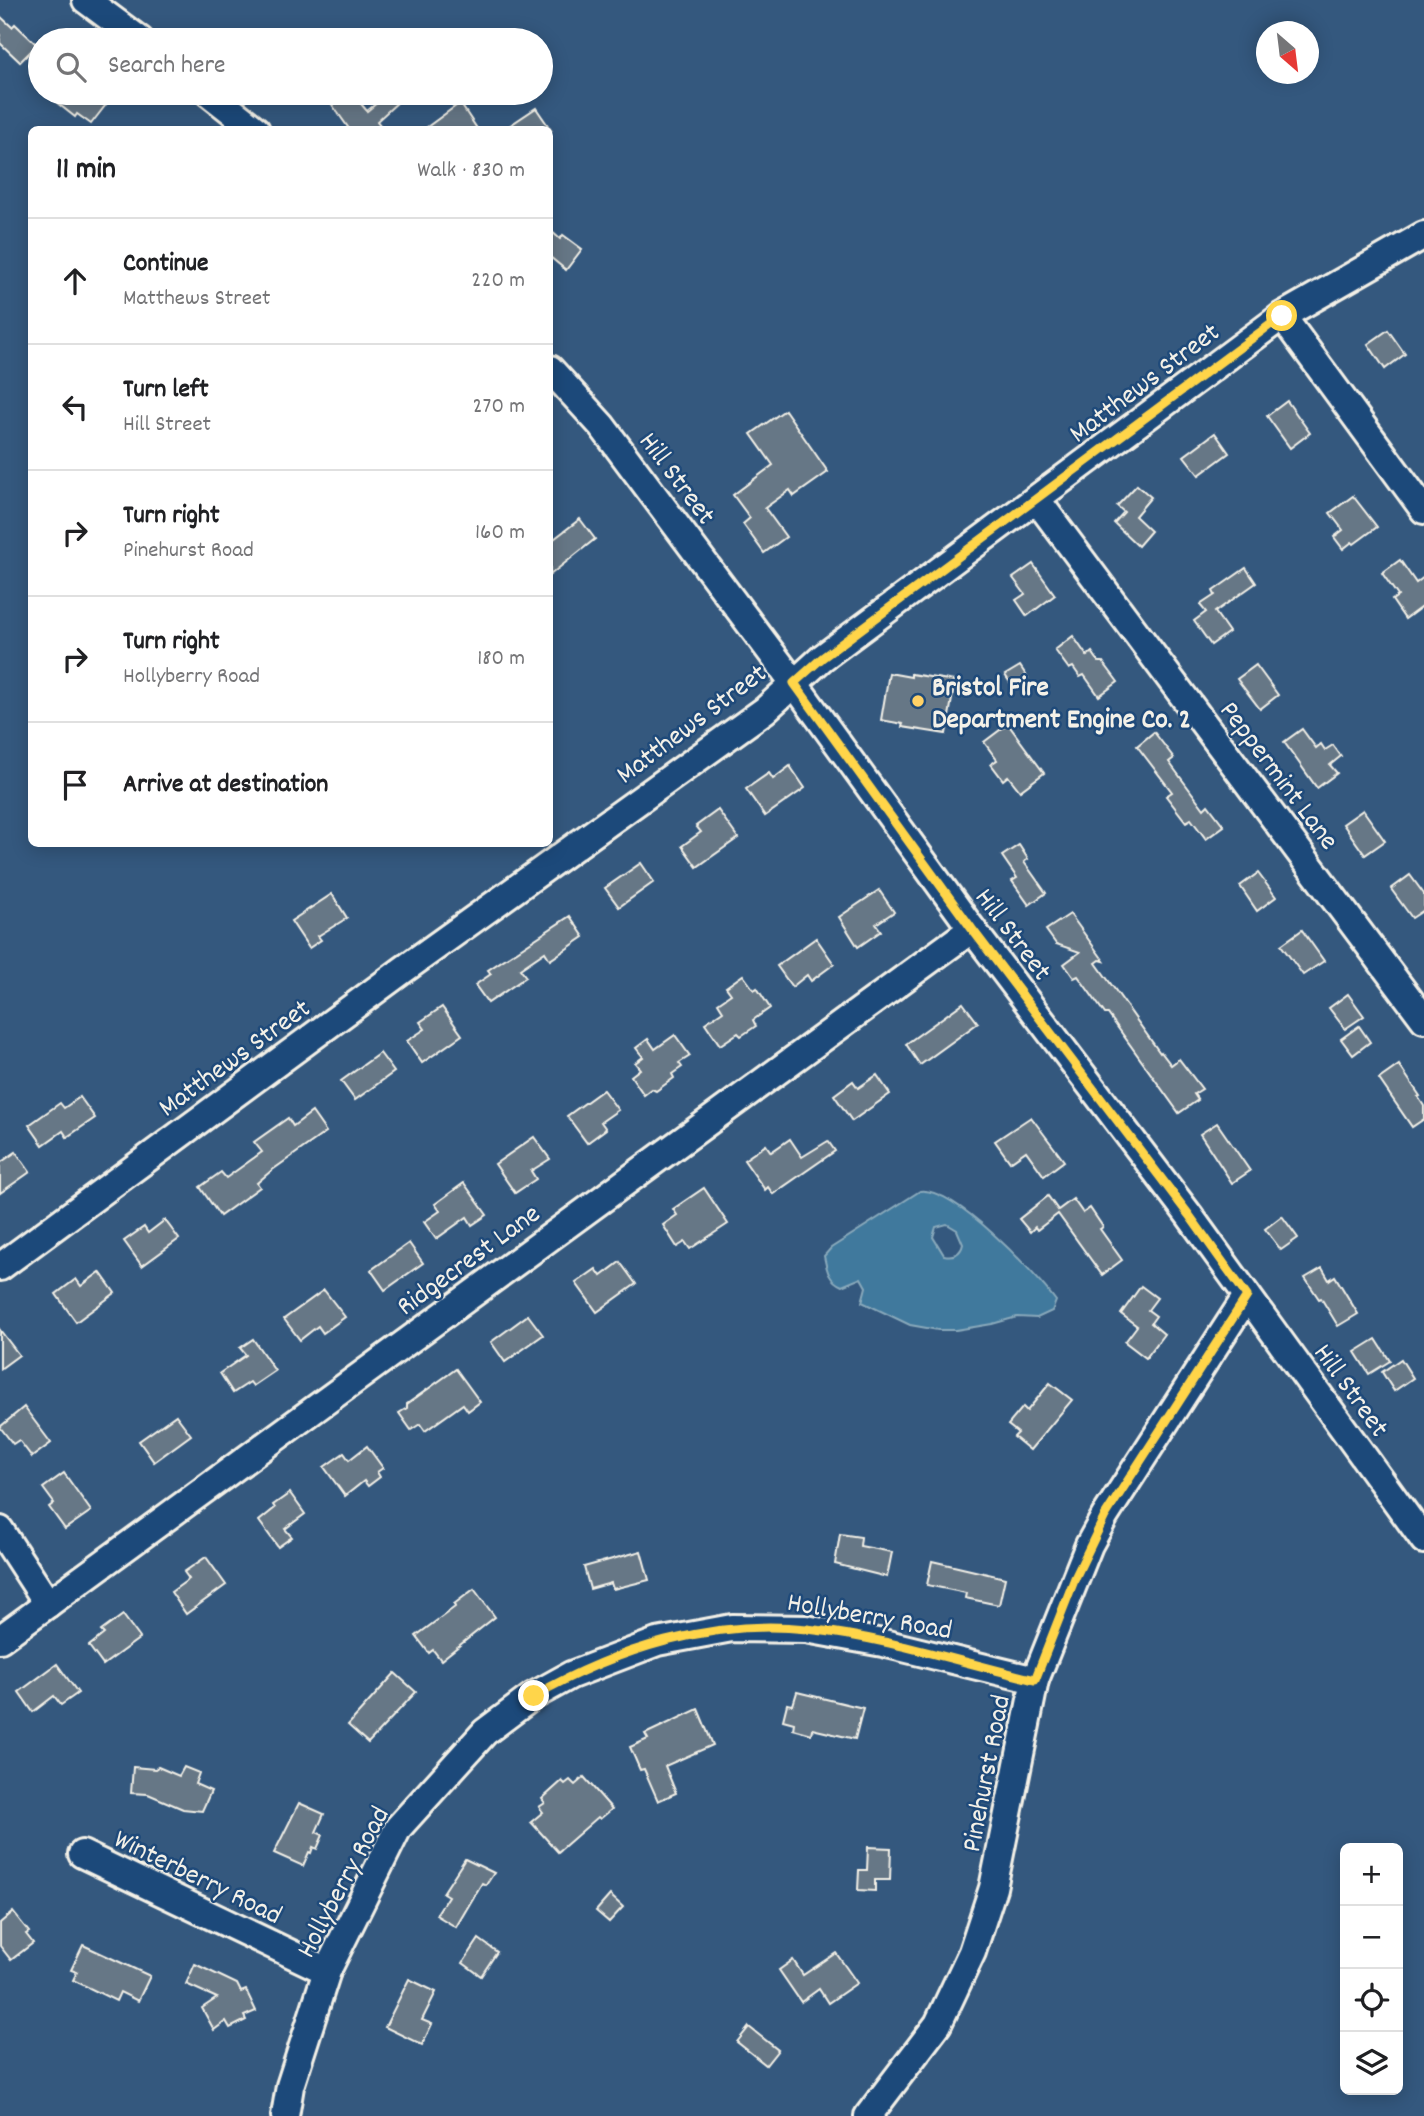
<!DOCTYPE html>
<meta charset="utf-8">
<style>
:root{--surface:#fff;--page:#f6f6f6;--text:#202124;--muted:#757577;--line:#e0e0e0}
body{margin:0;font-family:Dekko,sans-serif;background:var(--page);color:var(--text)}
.controls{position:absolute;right:21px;bottom:21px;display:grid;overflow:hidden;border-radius:10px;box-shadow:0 4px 18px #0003}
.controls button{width:63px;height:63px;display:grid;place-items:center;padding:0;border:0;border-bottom:2px solid var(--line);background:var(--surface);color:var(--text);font:35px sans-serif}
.compass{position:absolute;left:1256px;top:21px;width:63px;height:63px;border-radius:50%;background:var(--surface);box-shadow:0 4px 18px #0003;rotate:152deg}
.stop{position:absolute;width:21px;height:21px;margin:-16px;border:5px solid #ffd54a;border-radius:50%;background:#fff}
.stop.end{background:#ffd54a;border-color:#fff;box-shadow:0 2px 7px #0008}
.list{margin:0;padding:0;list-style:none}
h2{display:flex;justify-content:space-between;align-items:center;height:91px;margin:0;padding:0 28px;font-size:30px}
h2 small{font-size:23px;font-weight:400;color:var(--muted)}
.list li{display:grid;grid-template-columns:46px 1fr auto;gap:21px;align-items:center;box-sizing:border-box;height:126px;padding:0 28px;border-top:2px solid var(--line)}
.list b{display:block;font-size:26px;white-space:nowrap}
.list p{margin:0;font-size:23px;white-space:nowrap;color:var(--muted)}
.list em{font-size:23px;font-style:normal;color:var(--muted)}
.icon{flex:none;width:38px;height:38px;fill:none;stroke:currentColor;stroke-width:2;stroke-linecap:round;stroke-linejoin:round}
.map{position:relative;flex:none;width:1424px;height:2116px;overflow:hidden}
.search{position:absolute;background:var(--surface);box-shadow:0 4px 18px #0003;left:28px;top:28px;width:525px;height:77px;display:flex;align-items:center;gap:18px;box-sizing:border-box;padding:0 24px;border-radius:38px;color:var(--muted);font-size:26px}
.panel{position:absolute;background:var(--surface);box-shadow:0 4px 18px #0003;left:28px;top:126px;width:525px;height:721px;border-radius:10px}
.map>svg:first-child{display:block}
.water{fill:#41799d;stroke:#89a9bb;stroke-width:2;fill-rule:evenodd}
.building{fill:#667786;stroke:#f4f1e8;stroke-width:2}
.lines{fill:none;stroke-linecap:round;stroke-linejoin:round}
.minor-casing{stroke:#f4f1e8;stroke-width:32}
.minor{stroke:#1f4a7a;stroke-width:26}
.route{stroke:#ffd54a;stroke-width:9}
.poi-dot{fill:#ffd166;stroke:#1f4a7a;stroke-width:2.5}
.labels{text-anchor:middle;stroke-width:5;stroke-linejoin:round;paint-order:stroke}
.street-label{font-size:28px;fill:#f4f1e8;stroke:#1f4a7a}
.poi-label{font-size:28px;font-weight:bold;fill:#f4f1e8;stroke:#1f4a7a;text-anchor:start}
</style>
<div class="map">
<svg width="1424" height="2116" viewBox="0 0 1424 2116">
<rect width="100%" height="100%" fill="#34587e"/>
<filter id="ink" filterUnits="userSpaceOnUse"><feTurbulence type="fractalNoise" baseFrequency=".0143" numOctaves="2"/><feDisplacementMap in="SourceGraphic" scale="14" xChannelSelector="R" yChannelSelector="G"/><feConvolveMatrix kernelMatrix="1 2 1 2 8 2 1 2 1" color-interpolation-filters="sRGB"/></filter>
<g filter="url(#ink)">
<path class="water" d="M920 1191C955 1187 1035 1273 1056 1301L1052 1311 1037 1318 1017 1317 992 1324 956 1330H938L910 1325 862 1302 866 1287 861 1278 842 1286C828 1280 827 1270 824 1256L831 1248ZM947 1224 957 1230 963 1244C961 1254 953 1257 944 1255L933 1237 936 1227Z"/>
<g class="building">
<polygon points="0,16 12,27 15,24 37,45 20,62 0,43"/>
<polygon points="63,93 115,93 91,124 77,114 75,117 56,102"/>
<polygon points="335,93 352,93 367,111 389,93 399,101 377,121 384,130 350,130 328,99"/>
<polygon points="460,103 478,130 423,130"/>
<polygon points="536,108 551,130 503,130"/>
<polygon points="550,230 560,239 563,235 582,249 566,270 550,257"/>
<polygon points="1388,330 1405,354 1385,369 1368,344"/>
<polygon points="1287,401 1310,433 1290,448 1267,416"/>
<polygon points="785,410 828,472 794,496 790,490 765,508 786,537 764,553 743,524 750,518 733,495 773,465 751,434"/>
<polygon points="1215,433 1229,453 1199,475 1184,456"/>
<polygon points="1137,485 1151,497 1135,516 1151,531 1138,546 1114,523 1124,512 1117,506"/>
<polygon points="1353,496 1377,527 1354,544 1352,542 1343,549 1334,537 1343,530 1330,513"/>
<polygon points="580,519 595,539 550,575 550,542"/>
<polygon points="1400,560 1416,583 1424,577 1424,605 1405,619 1392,600 1398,596 1382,573"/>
<polygon points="1033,564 1055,595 1027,616 1016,600 1025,594 1013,578"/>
<polygon points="1246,568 1256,583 1215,612 1229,632 1211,645 1194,621 1206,612 1200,605 1215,595 1213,591"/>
<polygon points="1073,636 1087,656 1092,652 1099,662 1103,662 1118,682 1099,696 1084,675 1080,677 1073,667 1069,669 1055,650"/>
<polygon points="1256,665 1278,695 1260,709 1237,679"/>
<polygon points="1020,666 1028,678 1013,687 1005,675"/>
<polygon points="889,673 911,677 911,674 955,681 946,734 902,727 903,724 881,720"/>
<polygon points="1008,724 1044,773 1020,791 1008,776 1003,780 991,764 997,760 984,742"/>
<polygon points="1302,729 1316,748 1321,744 1325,750 1333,745 1341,756 1330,765 1337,773 1317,788 1284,742"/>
<polygon points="1154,732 1174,758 1169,762 1204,809 1208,805 1224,826 1206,839 1191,819 1186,822 1166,796 1172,792 1137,746"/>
<polygon points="790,766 805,788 765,816 746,789 769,773 773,779"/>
<polygon points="718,810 738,838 697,867 682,846 701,832 696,826"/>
<polygon points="1363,810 1385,841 1365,855 1343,824"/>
<polygon points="1019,845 1028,859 1024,862 1046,893 1029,905 1012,881 1017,878 1002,856"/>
<polygon points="641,863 654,882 619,907 605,888"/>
<polygon points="1258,873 1276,897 1257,911 1240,886"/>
<polygon points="1410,875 1424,894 1424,910 1412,918 1391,889"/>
<polygon points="879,890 894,912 876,924 881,931 858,947 839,917"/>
<polygon points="332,894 347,918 318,936 321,940 309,948 291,921"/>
<polygon points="1070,914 1104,961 1100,960 1096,963 1160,1053 1161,1052 1171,1065 1179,1059 1202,1089 1194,1094 1198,1100 1179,1113 1108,1014 1105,1014 1078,976 1074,978 1064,964 1080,952 1056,944 1046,930"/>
<polygon points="570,916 584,937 550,960 545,952 520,969 526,977 488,1003 475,985 491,974 488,970"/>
<polygon points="1302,930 1324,961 1303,975 1281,945"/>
<polygon points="816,938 834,964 811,981 807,975 792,987 777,966"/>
<polygon points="743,975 754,990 757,988 770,1008 753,1020 756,1026 741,1036 738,1033 720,1045 705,1023 723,1011 718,1003 731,994 726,987"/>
<polygon points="1348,994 1364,1016 1345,1029 1329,1008"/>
<polygon points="963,1003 978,1023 920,1065 906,1044"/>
<polygon points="442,1007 462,1035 422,1063 407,1041 425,1029 420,1022"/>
<polygon points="1359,1026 1370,1042 1353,1055 1341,1039"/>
<polygon points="675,1035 690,1056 679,1063 682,1067 672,1074 674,1078 656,1091 652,1089 644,1095 631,1076 640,1069 635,1063 643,1057 636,1048 648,1039 655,1049"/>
<polygon points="380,1053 394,1072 355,1100 341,1081"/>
<polygon points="1399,1065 1420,1096 1418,1097 1424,1106 1424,1119 1412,1127 1379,1079"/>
<polygon points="877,1075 890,1094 852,1121 834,1095 853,1081 858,1088"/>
<polygon points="603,1090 618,1110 601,1122 606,1129 587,1143 567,1116"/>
<polygon points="80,1097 95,1118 67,1137 63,1131 43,1145 29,1125 60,1103 64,1108"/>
<polygon points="312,1112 326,1132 271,1171 257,1183 260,1187 220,1216 200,1187 221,1172 226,1178 262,1152 254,1142 288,1118 293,1126"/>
<polygon points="1031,1117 1064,1161 1044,1176 1026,1151 1010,1162 995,1141"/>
<polygon points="1217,1123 1250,1171 1232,1183 1200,1134"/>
<polygon points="534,1137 550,1159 531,1171 536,1179 515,1193 495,1164"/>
<polygon points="790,1139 802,1157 828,1141 835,1151 773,1194 768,1187 765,1190 744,1160 766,1145 771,1152"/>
<polygon points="16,1152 30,1172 0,1193 0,1163"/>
<polygon points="464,1183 487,1215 472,1225 467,1217 436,1239 424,1222 440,1211 435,1204"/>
<polygon points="704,1188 728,1224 690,1249 685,1242 677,1247 663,1225 677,1215 673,1209"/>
<polygon points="1048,1196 1058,1210 1073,1199 1083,1213 1090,1208 1103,1227 1100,1229 1122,1260 1102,1275 1058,1214 1037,1230 1035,1227 1030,1232 1019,1219"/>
<polygon points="1282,1216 1298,1238 1281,1250 1265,1229"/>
<polygon points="165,1220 179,1239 142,1266 124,1241 144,1227 148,1233"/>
<polygon points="409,1243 423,1263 385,1290 371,1270"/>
<polygon points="620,1262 636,1284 597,1312 576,1283 596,1269 601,1276"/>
<polygon points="1322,1268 1329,1280 1335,1276 1358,1314 1338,1326 1321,1298 1319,1299 1305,1278"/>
<polygon points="100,1272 115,1293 76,1322 56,1294 76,1279 81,1286"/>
<polygon points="1141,1286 1157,1298 1148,1310 1156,1316 1151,1323 1164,1334 1146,1358 1125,1342 1137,1326 1121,1314"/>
<polygon points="324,1290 345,1317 323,1333 318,1326 300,1340 284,1319"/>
<polygon points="528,1315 543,1335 505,1362 491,1342"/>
<polygon points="0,1330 19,1355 0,1369"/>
<polygon points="253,1339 275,1371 253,1386 250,1382 233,1393 220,1373 246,1355 240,1348"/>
<polygon points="1376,1339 1390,1361 1369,1374 1355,1352"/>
<polygon points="1401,1359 1413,1378 1394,1391 1382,1372"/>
<polygon points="456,1369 480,1402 468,1411 463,1404 425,1431 420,1424 411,1430 399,1413 407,1408 407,1404"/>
<polygon points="1050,1383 1072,1400 1030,1450 1014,1437 1018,1433 1008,1425 1023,1407 1027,1411"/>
<polygon points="24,1407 51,1443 32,1457 19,1440 13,1444 0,1427"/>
<polygon points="176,1415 191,1435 154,1462 139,1441"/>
<polygon points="367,1446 383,1468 377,1472 380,1477 368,1486 364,1481 345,1496 324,1467 344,1453 349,1460"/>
<polygon points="64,1473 91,1511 65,1529 49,1507 54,1503 43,1488"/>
<polygon points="290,1493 305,1514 285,1529 292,1537 278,1547 259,1521 275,1508 273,1505"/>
<polygon points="840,1534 861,1537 860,1546 892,1552 887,1577 835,1564"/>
<polygon points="641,1551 649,1580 613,1589 611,1583 590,1589 584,1567"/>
<polygon points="206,1557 226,1585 186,1614 171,1592 189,1579 184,1572"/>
<polygon points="932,1561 1005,1578 999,1605 965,1598 966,1593 927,1585"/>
<polygon points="474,1589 495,1617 441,1660 433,1650 429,1653 416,1636 455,1607 454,1604"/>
<polygon points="123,1615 140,1638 103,1665 89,1646 104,1634 101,1631"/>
<polygon points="57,1664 78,1693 61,1705 54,1696 33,1712 19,1692"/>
<polygon points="395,1673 416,1692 368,1743 348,1725"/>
<polygon points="797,1692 863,1708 855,1739 812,1729 811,1734 793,1729 794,1723 783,1720 787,1704 793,1705"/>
<polygon points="698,1709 713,1745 665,1766 676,1793 658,1801 644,1769 640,1770 630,1747 648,1739 645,1734"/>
<polygon points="133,1767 155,1769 158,1767 179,1776 184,1767 199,1773 195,1784 211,1791 202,1811 183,1809 148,1794 131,1793"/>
<polygon points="584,1777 612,1809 600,1819 598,1817 558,1852 531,1822 543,1812 539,1807 545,1803 542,1799 562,1781 565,1784 570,1780 575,1785"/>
<polygon points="299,1803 324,1814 316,1832 323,1835 317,1849 313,1847 311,1853 309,1852 303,1866 274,1853"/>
<polygon points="868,1847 891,1848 890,1880 875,1880 875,1891 858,1890 859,1870 867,1870"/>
<polygon points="465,1859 494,1873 486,1885 482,1883 456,1927 436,1915 448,1896 443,1893"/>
<polygon points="610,1895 623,1907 609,1922 596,1911"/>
<polygon points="13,1912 29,1932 26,1934 33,1943 11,1960 0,1946 0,1923"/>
<polygon points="479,1939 497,1952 481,1976 463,1963"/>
<polygon points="83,1945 150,1976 138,2001 120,1992 116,2001 73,1980 77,1972 71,1970"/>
<polygon points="836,1953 857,1983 828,2003 819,1989 801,2002 779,1970 793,1960 803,1975"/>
<polygon points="195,1964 237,1984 241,1992 246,1990 256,2011 244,2016 246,2020 230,2028 226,2021 214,2030 202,2008 217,1998 186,1984"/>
<polygon points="409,1979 436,1992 422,2020 432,2024 422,2045 385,2027"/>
<polygon points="749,2027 778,2050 766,2065 737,2042"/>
</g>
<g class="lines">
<defs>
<g id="minor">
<polyline points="86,0 140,40"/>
<polyline points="209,93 256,130"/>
<polyline points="1282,316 1424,510"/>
<polyline points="550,369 602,426 794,683 972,929 1189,1215 1424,1540"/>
<polyline points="1037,500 1424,1019"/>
<polyline points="0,1267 403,970 765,710 822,658 1282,316 1424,235"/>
<polyline points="0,1530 48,1604"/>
<polyline points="0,1639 972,929"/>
<polyline points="82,1854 327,1971"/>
<polyline points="285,2116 290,2086 327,1971 398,1828 485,1732 533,1696 571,1675 657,1642 732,1628 806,1629 883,1643 1035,1680"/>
<polyline points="868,2116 938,2024 972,1952 993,1888 1035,1680 1089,1545 1105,1516 1247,1296"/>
</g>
</defs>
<use href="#minor" class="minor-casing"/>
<use href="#minor" class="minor"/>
</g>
</g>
<g class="lines" filter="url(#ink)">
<path class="route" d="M534 1696C616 1649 711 1619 807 1629 884 1637 960 1662 1035 1680L1075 1578 1105 1516 1247 1296 1189 1215 972 929 794 683 822 658 1282 316"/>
</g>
<circle class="poi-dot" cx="918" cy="701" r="7"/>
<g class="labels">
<g class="street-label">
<text transform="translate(1143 381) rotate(-37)" y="10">Matthews Street</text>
<text transform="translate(679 477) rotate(53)" y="10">Hill Street</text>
<text transform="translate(690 722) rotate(-37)" y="10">Matthews Street</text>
<text transform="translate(1281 774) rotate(53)" y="10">Peppermint Lane</text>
<text transform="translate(1015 933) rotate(53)" y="10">Hill Street</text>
<text transform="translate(233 1056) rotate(-36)" y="10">Matthews Street</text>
<text transform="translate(467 1258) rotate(-36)" y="10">Ridgecrest Lane</text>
<text transform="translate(1353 1389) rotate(54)" y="10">Hill Street</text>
<text transform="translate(870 1614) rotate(10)" y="10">Hollyberry Road</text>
<text transform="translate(984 1773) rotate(-79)" y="10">Pinehurst Road</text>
<text transform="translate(199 1875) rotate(26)" y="10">Winterberry Road</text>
<text transform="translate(341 1881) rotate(-62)" y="10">Hollyberry Road</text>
</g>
<g class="poi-label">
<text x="932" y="695">Bristol Fire<tspan x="932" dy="32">Department Engine Co. 2</tspan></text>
</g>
</g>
</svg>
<div class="controls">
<button>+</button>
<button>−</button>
<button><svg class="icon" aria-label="locate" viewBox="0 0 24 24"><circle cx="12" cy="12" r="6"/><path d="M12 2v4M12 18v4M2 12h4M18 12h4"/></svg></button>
<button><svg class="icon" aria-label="layers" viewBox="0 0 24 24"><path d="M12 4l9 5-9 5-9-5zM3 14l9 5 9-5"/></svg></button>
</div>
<svg class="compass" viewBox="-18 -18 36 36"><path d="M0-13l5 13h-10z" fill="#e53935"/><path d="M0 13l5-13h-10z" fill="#757577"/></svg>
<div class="stop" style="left:1282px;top:316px"></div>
<div class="stop end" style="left:534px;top:1696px"></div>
<div class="search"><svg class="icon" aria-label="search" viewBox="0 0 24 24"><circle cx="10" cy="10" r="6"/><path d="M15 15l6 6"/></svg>Search here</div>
<section class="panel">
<h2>11 min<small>Walk · 830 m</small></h2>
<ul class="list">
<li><svg class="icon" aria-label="ahead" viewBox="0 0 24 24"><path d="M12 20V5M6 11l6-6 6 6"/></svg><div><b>Continue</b><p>Matthews Street</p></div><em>220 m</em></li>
<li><svg class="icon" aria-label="left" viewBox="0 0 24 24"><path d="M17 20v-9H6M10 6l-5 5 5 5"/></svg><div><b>Turn left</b><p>Hill Street</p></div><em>270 m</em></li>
<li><svg class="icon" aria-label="right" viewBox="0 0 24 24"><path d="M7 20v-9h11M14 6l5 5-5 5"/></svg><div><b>Turn right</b><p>Pinehurst Road</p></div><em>160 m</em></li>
<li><svg class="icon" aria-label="right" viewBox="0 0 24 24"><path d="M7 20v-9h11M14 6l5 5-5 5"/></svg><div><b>Turn right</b><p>Hollyberry Road</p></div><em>180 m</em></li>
<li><svg class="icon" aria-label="arrive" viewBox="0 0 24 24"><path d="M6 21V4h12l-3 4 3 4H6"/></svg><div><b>Arrive at destination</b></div></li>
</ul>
</section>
</div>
